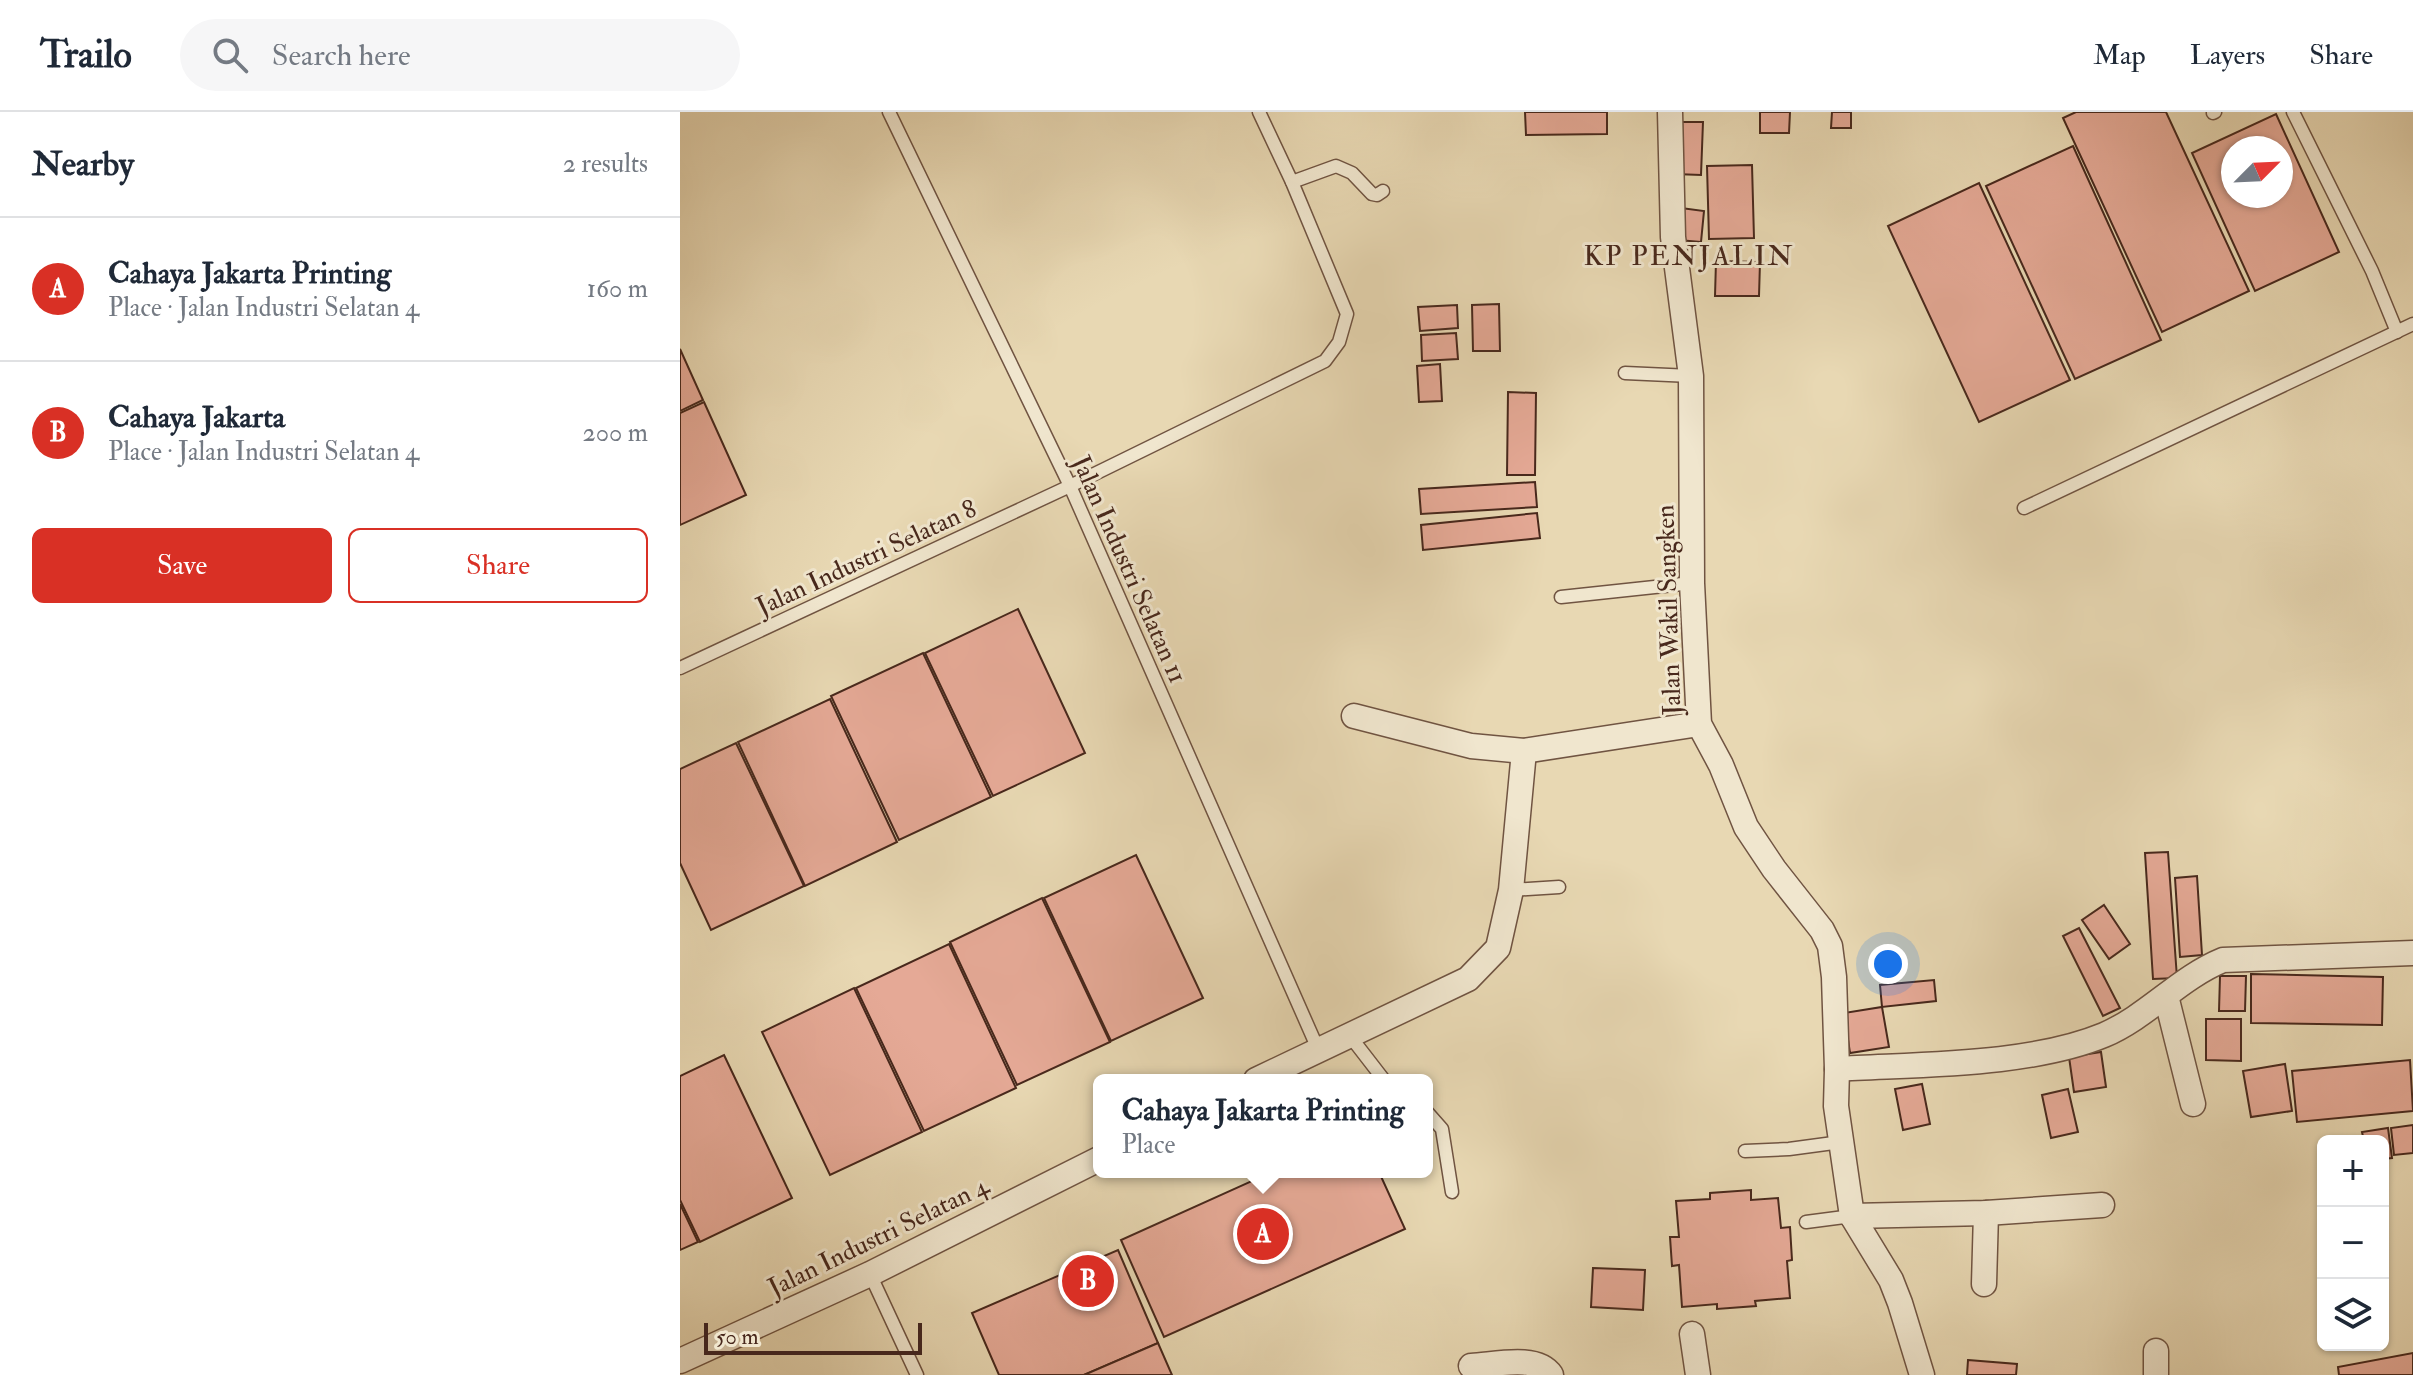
<!DOCTYPE html>
<meta charset="utf-8">
<style>
:root{--surface:#fff;--page:#f6f6f7;--text:#1f2937;--muted:#747a83;--line:#e0e1e3;--accent:#d93025}
body{margin:0;font-family:"IM FELL Double Pica",serif;background:var(--page);color:var(--text)}
.controls{position:absolute;right:24px;bottom:24px;display:grid;overflow:hidden;border-radius:12px;box-shadow:0 2px 6px #0004}
.controls button{width:72px;height:72px;display:grid;place-items:center;padding:0;border:0;border-bottom:2px solid var(--line);background:var(--surface);color:var(--text);font:40px sans-serif}
.compass{position:absolute;left:1541px;top:24px;width:72px;height:72px;border-radius:50%;background:var(--surface);box-shadow:0 2px 6px #0004;rotate:66deg}
.scale{position:absolute;left:24px;bottom:20px;width:218px;box-sizing:border-box;padding-left:8px;border:4px solid #48281c;border-top:0;font-size:22px;line-height:28px;white-space:nowrap;color:#48281c;-webkit-text-stroke:6px #f0e6ce;paint-order:stroke}
.you{position:absolute;left:1208px;top:852px;width:28px;height:28px;margin:-20px;border:6px solid #fff;border-radius:50%;background:#1a73e8;box-shadow:0 0 0 12px #1a73e833}
.badge{display:grid;place-items:center;width:52px;height:52px;border-radius:50%;background:var(--accent);color:#fff;font-size:26px;font-weight:700}
.pin{position:absolute;translate:-50% -50%;border:4px solid #fff;box-shadow:0 2px 8px #0006}
.popup{position:absolute;left:413px;top:962px;width:340px;height:104px;box-sizing:border-box;display:grid;place-content:center;border-radius:12px;background:var(--surface);filter:drop-shadow(0 2px 6px #0005);font-size:26px;white-space:nowrap;color:var(--muted)}
.popup b{font-size:30px;color:var(--text)}
.popup::after{content:'';position:absolute;left:50%;top:100%;margin-left:-16px;border:16px solid transparent;border-top-color:var(--surface)}
.list{margin:0;padding:0;list-style:none}
h2{display:flex;justify-content:space-between;align-items:center;height:104px;margin:0;padding:0 32px;font-size:34px}
h2 small{font-size:26px;font-weight:400;color:var(--muted)}
.list li{display:grid;grid-template-columns:52px 1fr auto;gap:24px;align-items:center;box-sizing:border-box;height:144px;padding:0 32px;border-top:2px solid var(--line)}
.list b{display:block;font-size:30px;white-space:nowrap}
.list p{margin:0;font-size:26px;white-space:nowrap;color:var(--muted)}
.list em{font-size:26px;font-style:normal;color:var(--muted)}
.actions{display:flex;gap:16px;padding:24px 32px}
.actions a{flex:1;padding:18px 0;border:2px solid var(--accent);border-radius:12px;text-align:center;font-size:28px;color:var(--accent)}
.actions .main{background:var(--accent);color:#fff}
.icon{flex:none;width:44px;height:44px;fill:none;stroke:currentColor;stroke-width:2;stroke-linecap:round;stroke-linejoin:round}
.map{position:relative;flex:none;width:1733px;height:1263px;overflow:hidden}
header{display:flex;align-items:center;gap:48px;box-sizing:border-box;height:112px;padding:0 40px;background:var(--surface);border-bottom:2px solid var(--line)}
header strong{font-size:38px}
nav{display:flex;gap:44px;margin-inline-start:auto;font-size:28px}
.search{width:560px;height:72px;background:var(--page);display:flex;align-items:center;gap:20px;box-sizing:border-box;padding:0 28px;border-radius:44px;color:var(--muted);font-size:30px}
main{display:flex}
aside{flex:1;background:var(--surface)}
.map>svg:first-child{display:block}
.building{fill:#e5a996;stroke:#48281c;stroke-width:2;fill-rule:evenodd}
.lines{fill:none;stroke-linecap:round;stroke-linejoin:round}
.lane-casing{stroke:#705442;stroke-width:15}
.street-casing{stroke:#705442;stroke-width:27}
.lane{stroke:#f0e6ce;stroke-width:12}
.street{stroke:#f0e6ce;stroke-width:24}
.labels{text-anchor:middle;stroke-width:6;stroke-linejoin:round;paint-order:stroke}
.street-label{font-size:26px;fill:#48281c;stroke:#f0e6ce}
.neighbourhood-label{font-size:28px;letter-spacing:2px;fill:#48281c;stroke:#f0e6ce}
</style>
<header>
<strong>Trailo</strong>
<div class="search"><svg class="icon" aria-label="search" viewBox="0 0 24 24"><circle cx="10" cy="10" r="6"/><path d="M15 15l6 6"/></svg>Search here</div>
<nav><a>Map</a><a>Layers</a><a>Share</a></nav>
</header>
<main>
<aside>
<h2>Nearby<small>2 results</small></h2>
<ul class="list">
<li><span class="badge">A</span><div><b>Cahaya Jakarta Printing</b><p>Place · Jalan Industri Selatan 4</p></div><em>160 m</em></li>
<li><span class="badge">B</span><div><b>Cahaya Jakarta</b><p>Place · Jalan Industri Selatan 4</p></div><em>200 m</em></li>
</ul>
<div class="actions"><a class="main">Save</a><a>Share</a></div>
</aside>
<div class="map">
<svg width="1733" height="1263" viewBox="0 0 1733 1263">
<rect width="100%" height="100%" fill="#e8d8b3"/>
<filter id="stains"><feTurbulence type="fractalNoise" baseFrequency=".0025" numOctaves="4"/><feColorMatrix values="0 0 0 0 .2 0 0 0 0 .09 0 0 0 0 .02 0 0 0 .5 -.17"/></filter>
<radialGradient id="worn" r=".72"><stop offset=".6" stop-color="#630" stop-opacity="0"/><stop offset="1" stop-color="#630" stop-opacity=".3"/></radialGradient>
<g class="building">
<polygon points="845,0 927,0 927,22 846,23"/>
<polygon points="1080,0 1110,0 1109,21 1080,21"/>
<polygon points="1152,0 1171,0 1171,16 1151,16"/>
<polygon points="1396,0 1486,0 1569,179 1482,220 1383,6"/>
<path d="M1596 2 1659 140 1575 179 1512 41ZM1553 36H1601V84H1553Z"/>
<polygon points="997,10 1023,10 1021,63 995,62"/>
<polygon points="1393,34 1481,228 1395,267 1306,74"/>
<polygon points="1072,53 1074,126 1029,127 1027,54"/>
<polygon points="1299,71 1390,268 1299,310 1208,114"/>
<polygon points="1001,96 1024,99 1021,130 998,128"/>
<polygon points="1036,149 1080,150 1079,184 1035,184"/>
<polygon points="819,192 820,239 793,239 792,193"/>
<polygon points="777,193 778,216 740,219 738,195"/>
<polygon points="776,221 778,247 742,249 741,223"/>
<polygon points="0,237 23,288 0,299"/>
<polygon points="760,252 762,289 739,290 737,254"/>
<polygon points="828,280 856,281 855,363 827,363"/>
<polygon points="24,290 66,383 0,413 0,301"/>
<polygon points="855,370 857,395 741,402 739,377"/>
<polygon points="857,401 860,426 743,438 741,413"/>
<polygon points="338,497 405,641 313,684 245,541"/>
<polygon points="243,541 311,685 219,728 151,584"/>
<polygon points="150,587 217,730 125,774 58,630"/>
<polygon points="56,631 124,774 31,818 0,751 0,657"/>
<polygon points="1488,740 1497,866 1473,867 1465,741"/>
<polygon points="456,743 523,886 431,929 364,786"/>
<polygon points="1517,764 1522,843 1500,845 1495,766"/>
<polygon points="362,786 430,930 337,973 270,830"/>
<polygon points="1424,793 1450,832 1429,847 1402,808"/>
<polygon points="1399,816 1440,896 1423,904 1383,824"/>
<polygon points="269,832 336,976 244,1019 176,876"/>
<polygon points="1571,862 1703,865 1702,913 1571,911"/>
<polygon points="1540,864 1566,864 1565,899 1539,899"/>
<polygon points="1254,868 1256,889 1202,895 1200,873"/>
<polygon points="174,876 242,1020 150,1063 82,920"/>
<polygon points="1202,895 1209,935 1170,941 1164,901"/>
<polygon points="1526,907 1561,907 1561,949 1526,948"/>
<polygon points="1421,940 1426,975 1394,980 1389,945"/>
<polygon points="44,943 112,1086 20,1130 0,1088 0,964"/>
<polygon points="1730,948 1733,999 1617,1010 1612,959"/>
<polygon points="1605,952 1612,999 1571,1005 1563,959"/>
<polygon points="1242,972 1250,1012 1223,1018 1215,977"/>
<polygon points="1388,977 1398,1020 1371,1026 1362,983"/>
<polygon points="1733,1013 1733,1041 1714,1043 1711,1016"/>
<polygon points="1708,1016 1712,1046 1703,1047 1703,1029 1684,1029 1682,1020"/>
<polygon points="592,1060 699,1060 725,1117 484,1225 441,1128"/>
<polygon points="1071,1078 1071,1088 1098,1086 1101,1116 1110,1115 1112,1148 1107,1149 1110,1186 1075,1189 1076,1194 1037,1197 1037,1192 1002,1195 999,1153 992,1154 990,1125 999,1125 996,1089 1030,1087 1030,1081"/>
<polygon points="0,1092 18,1130 0,1138"/>
<polygon points="438,1138 478,1231 404,1263 319,1263 292,1201"/>
<polygon points="913,1156 965,1158 963,1198 911,1195"/>
<polygon points="478,1231 492,1263 404,1263"/>
<polygon points="1733,1241 1733,1263 1659,1263 1658,1255"/>
<polygon points="1288,1248 1337,1252 1336,1263 1287,1263"/>
</g>
<g class="lines">
<defs>
<g id="lane">
<polyline points="209,0 390,374 638,937"/>
<polyline points="1613,0 1692,159 1717,220"/>
<polyline points="1533,1 1535,0"/>
<polyline points="612,70 656,54 672,61 692,82 697,83 703,79"/>
<polyline points="945,261 1011,264"/>
<polyline points="1344,396 1733,212"/>
<polyline points="881,485 1012,471"/>
<polyline points="0,556 390,374 645,249 659,230 667,202 612,70 579,0"/>
<polyline points="831,778 879,775"/>
<polyline points="670,924 704,968"/>
<polyline points="747,1000 762,1017 772,1080"/>
<polyline points="1065,1039 1109,1037 1161,1030"/>
<polyline points="1126,1110 1172,1104"/>
<polyline points="190,1162 237,1263"/>
</g>
<g id="street">
<polyline points="990,0 993,125 1011,264 1012,471 1019,612 1041,653 1066,715 1094,757 1142,818 1150,834 1154,865 1157,957 1156,994 1172,1104 1211,1168 1220,1191 1242,1263"/>
<polyline points="674,604 791,634 844,639 1019,612"/>
<polyline points="1486,884 1513,992"/>
<path d="M1157 957C1239 952 1349 954 1424 923 1468 904 1499 866 1543 848L1733 841"/>
<polyline points="576,968 788,867 818,836 831,778 844,639"/>
<polyline points="1172,1104 1306,1101 1422,1093"/>
<polyline points="1304,1172 1306,1101"/>
<polyline points="1012,1222 1018,1263"/>
<polyline points="0,1249 190,1162 419,1047"/>
<path d="M791 1254C814 1253 857 1242 871 1263"/>
<polyline points="1476,1263 1476,1239"/>
</g>
</defs>
<use href="#lane" class="lane-casing"/>
<use href="#street" class="street-casing"/>
<use href="#lane" class="lane"/>
<use href="#street" class="street"/>
</g>
<g class="labels">
<g class="street-label">
<text transform="translate(186 445) rotate(-25)" y="9">Jalan Industri Selatan 8</text>
<text transform="translate(450 457) rotate(66)" y="9">Jalan Industri Selatan 11</text>
<text transform="translate(988 498) rotate(-92)" y="9">Jalan Wakil Sangken</text>
<text transform="translate(198 1124) rotate(-26)" y="9">Jalan Industri Selatan 4</text>
</g>
<g class="neighbourhood-label">
<text x="1009" y="153">KP PENJALIN</text>
</g>
</g>
<rect width="100%" height="100%" filter="url(#stains)"/>
<rect width="100%" height="100%" fill="url(#worn)"/>
</svg>
<div class="controls">
<button>+</button>
<button>−</button>
<button><svg class="icon" aria-label="layers" viewBox="0 0 24 24"><path d="M12 4l9 5-9 5-9-5zM3 14l9 5 9-5"/></svg></button>
</div>
<svg class="compass" viewBox="-18 -18 36 36"><path d="M0-13l5 13h-10z" fill="#e53935"/><path d="M0 13l5-13h-10z" fill="#747a83"/></svg>
<div class="scale">50 m</div>
<div class="you"></div>
<div class="pin badge" style="left:583px;top:1122px">A</div>
<div class="popup"><b>Cahaya Jakarta Printing</b>Place</div>
<div class="pin badge" style="left:408px;top:1169px">B</div>
</div>
</main>
